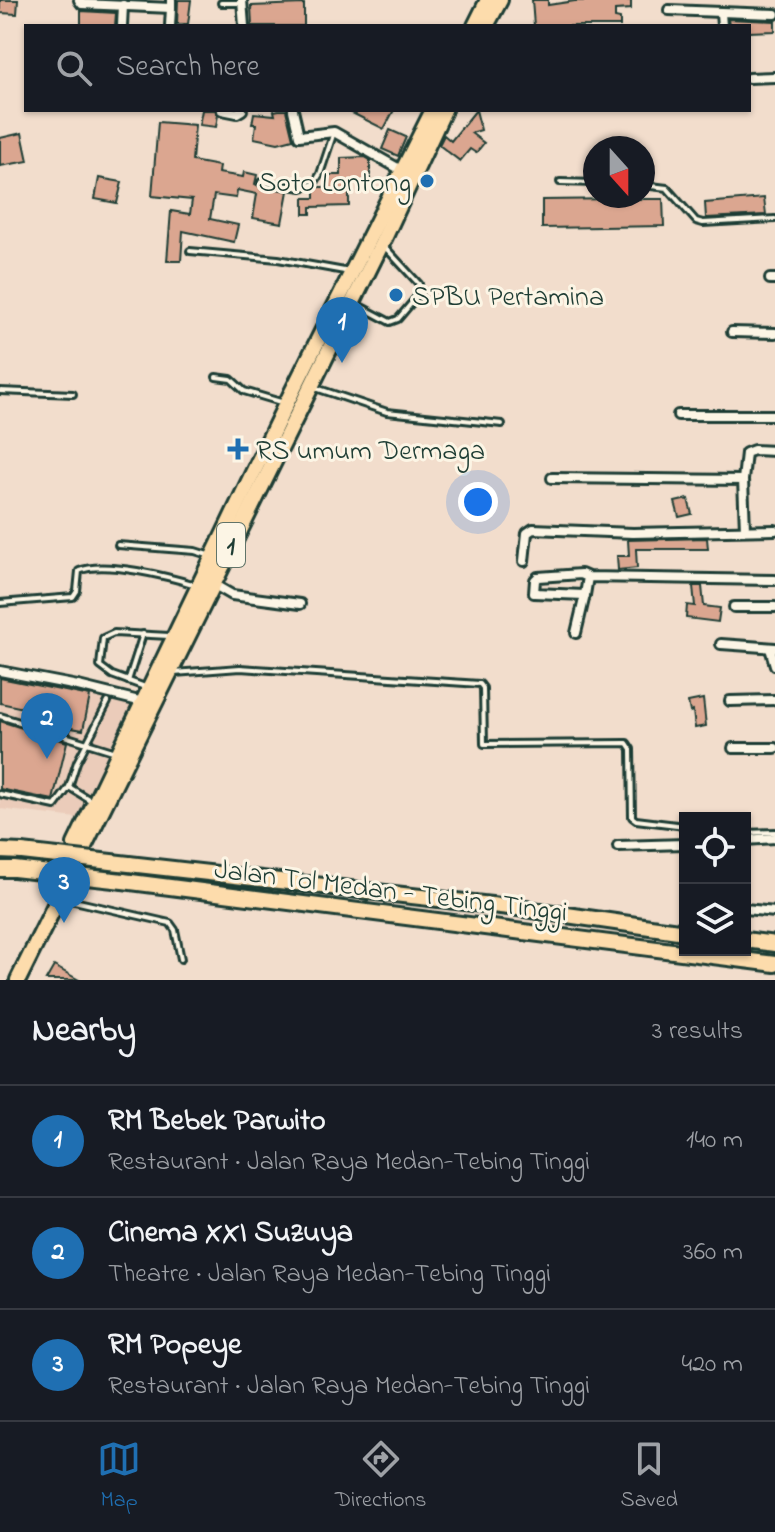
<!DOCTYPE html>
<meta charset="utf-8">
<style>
:root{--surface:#171b24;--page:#20242c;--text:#f1f3f6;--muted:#9ea1a6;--line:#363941;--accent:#1f6fb2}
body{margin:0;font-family:"Indie Flower",sans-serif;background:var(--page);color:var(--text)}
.controls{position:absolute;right:24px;bottom:24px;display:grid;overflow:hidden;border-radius:0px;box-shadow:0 2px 6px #0004}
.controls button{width:72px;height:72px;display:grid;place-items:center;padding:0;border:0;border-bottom:2px solid var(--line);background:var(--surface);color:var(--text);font:40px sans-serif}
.compass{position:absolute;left:583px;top:136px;width:72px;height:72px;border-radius:50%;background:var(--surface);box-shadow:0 2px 6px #0004;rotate:159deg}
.you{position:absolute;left:478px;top:502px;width:28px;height:28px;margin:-20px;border:6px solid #fff;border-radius:50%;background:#1a73e8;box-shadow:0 0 0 12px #1a73e833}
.badge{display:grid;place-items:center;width:52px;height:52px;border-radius:50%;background:var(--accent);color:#fff;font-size:26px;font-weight:700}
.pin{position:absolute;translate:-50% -66px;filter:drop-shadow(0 2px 4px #0008)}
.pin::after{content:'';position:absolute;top:42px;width:28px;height:24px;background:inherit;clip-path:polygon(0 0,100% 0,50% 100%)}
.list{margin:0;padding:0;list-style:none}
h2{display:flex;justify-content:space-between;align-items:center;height:104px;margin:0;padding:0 32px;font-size:34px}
h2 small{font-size:26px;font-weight:400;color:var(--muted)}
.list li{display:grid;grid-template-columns:52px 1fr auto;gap:24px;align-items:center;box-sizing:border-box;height:112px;padding:0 32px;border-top:2px solid var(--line)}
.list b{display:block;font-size:30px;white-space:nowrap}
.list p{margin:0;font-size:26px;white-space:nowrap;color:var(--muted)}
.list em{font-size:26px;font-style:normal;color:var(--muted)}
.icon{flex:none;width:44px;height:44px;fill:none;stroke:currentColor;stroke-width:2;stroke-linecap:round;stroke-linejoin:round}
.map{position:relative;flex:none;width:775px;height:980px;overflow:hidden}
.search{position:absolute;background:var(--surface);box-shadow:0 2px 6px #0004;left:24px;right:24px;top:24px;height:88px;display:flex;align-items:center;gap:20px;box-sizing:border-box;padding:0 28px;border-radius:0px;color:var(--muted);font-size:30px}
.sheet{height:440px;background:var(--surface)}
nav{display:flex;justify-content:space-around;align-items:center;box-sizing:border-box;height:112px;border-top:2px solid var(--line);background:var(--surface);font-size:22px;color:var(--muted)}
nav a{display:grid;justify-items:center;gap:4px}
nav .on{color:var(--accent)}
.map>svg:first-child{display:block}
.built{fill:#ebccba}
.building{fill:#dba690;stroke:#1f3d34;stroke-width:2}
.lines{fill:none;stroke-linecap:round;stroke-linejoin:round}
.lane-casing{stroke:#1f3d34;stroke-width:10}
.street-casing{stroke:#1f3d34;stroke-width:14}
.highway-casing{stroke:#1f3d34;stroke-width:20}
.lane{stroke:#fcf5e5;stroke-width:4}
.street{stroke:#fcf5e5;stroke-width:8}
.highway{stroke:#fddcac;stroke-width:14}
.highway-bridge-casing{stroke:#1f3d34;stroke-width:20;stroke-linecap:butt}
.highway-bridge{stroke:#fddcac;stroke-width:14}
.poi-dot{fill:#1f6fb2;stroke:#fcf5e5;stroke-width:3}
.labels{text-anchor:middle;stroke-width:6;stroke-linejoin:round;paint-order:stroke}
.shield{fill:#fcf5e5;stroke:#617469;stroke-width:2}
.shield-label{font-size:26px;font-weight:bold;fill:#1f3d34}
.poi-label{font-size:28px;fill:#1f3d34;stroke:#fcf5e5;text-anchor:start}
.street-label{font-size:28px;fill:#1f3d34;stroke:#fcf5e5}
</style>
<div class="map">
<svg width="775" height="980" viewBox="0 0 775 980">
<rect width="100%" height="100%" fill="#f2ddcc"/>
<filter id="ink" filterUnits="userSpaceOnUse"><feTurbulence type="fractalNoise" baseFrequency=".0125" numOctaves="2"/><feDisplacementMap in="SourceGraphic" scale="16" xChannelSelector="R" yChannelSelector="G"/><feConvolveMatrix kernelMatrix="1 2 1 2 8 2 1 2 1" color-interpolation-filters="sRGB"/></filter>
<g filter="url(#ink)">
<polygon class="built" points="0,676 134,703 77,818 0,809"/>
<g class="building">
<polygon points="0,0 18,0 17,14 0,13"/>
<polygon points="178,0 191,0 188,24 177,24"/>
<polygon points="532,0 548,0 548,5 575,1 631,0 631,9 615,10 615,18 620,19 620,26 534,26"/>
<polygon points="304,4 304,26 252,26 251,6"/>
<polygon points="81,11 116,13 115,26 81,26"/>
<polygon points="728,19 775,21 775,31 749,32 749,26 729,26"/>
<polygon points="202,110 215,110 218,115 216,127 199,125"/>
<polygon points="279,110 286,110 293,139 278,143 254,138 256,124 252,124 254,113 275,115 274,111"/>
<polygon points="346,110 394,110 384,129"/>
<polygon points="476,110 481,130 471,133 484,143 476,153 470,149 460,161 439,145 444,135 451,141"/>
<polygon points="158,122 195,125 192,161 219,166 218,173 243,177 244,172 257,175 255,184 259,186 288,191 282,223 253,218 257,194 237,190 236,198 214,195 210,219 238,225 234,242 183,231 181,261 167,261 171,211 190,214 192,200 152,196"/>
<polygon points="390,130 406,137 398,156 382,149"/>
<polygon points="22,133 28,161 0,166 0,138"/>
<polygon points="365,157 370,160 370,181 349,181 349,206 311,207 311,214 304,214 304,198 315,198 315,189 318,187 328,187 327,175 341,175 341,158"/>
<polygon points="99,178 122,182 117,203 95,199"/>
<polygon points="764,198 766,215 706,218 705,203"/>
<polygon points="620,199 663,199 664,226 542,228 542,200"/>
<polygon points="688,499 692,514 679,517 675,502"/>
<polygon points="707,538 708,549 636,549 637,568 618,570 617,556 629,556 628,540"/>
<polygon points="693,586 702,586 704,606 720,608 718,622 686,618 687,605 695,606"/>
<polygon points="0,678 90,696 83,730 71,728 70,732 58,729 61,716 0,703"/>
<polygon points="703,699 706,726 695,728 693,711 690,712 688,702"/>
<polygon points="0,721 67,742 53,800 0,789"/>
<polygon points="54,966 79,980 46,980"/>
</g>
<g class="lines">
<defs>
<g id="lane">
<polyline points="221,3 240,3"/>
<polyline points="261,182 302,188 314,184 320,174 333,135"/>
<polyline points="560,182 595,183"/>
<polyline points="643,185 667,188 696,221 703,223 775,219"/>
<polyline points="190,251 278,259 350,272"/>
<polyline points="356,304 390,322 398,319 420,293 419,284 383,245"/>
<polyline points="216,377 231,379 244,391 284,403"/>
<polyline points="313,387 387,412 502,424"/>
<polyline points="0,391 73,394"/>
<polyline points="118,545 195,551 211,556"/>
<path d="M0 603 73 597 77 591 79 571C104 560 170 577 196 585"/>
<polyline points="174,673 240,668 480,684 483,688 484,744 627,743 631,749 632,817 636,820 685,826"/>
<polyline points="128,681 143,634"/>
<polyline points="145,687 112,675 100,666 103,638 114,633 169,636"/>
<polyline points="0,716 116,752"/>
<polyline points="69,787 90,800"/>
<polyline points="0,794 55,806 69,787 77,762 108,702"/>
<polyline points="745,833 775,832"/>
<polyline points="61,898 170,923 175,930 181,959"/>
</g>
<g id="street">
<polyline points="79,0 82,4 171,8 171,0"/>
<polyline points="242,0 244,26"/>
<polyline points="669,10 775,14"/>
<polyline points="721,13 722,26"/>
<polyline points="122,26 123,5"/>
<polyline points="170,26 171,8"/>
<polyline points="749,78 775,77"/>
<polyline points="222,110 237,113 242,110"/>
<polyline points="293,110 299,136 334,132 403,171"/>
<polyline points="770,279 775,279"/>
<polyline points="732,332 775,333"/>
<polyline points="678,415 775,415"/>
<polyline points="552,478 743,480 745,529"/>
<polyline points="743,480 746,453 754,450 775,451"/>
<polyline points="524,561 527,533 533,529 633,533 775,530"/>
<polyline points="588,577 581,574 538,577 535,580 534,593 585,595 588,577 775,580"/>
<polyline points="213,584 232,595 300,604"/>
<polyline points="734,607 775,607"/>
<polyline points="576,633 585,595"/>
<polyline points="721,644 775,648"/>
<polyline points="770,648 775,665"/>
<polyline points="0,671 78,686 143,702"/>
<polyline points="730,701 775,700"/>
<polyline points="733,748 775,748"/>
<polyline points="745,840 775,838"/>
<polyline points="618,846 685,844"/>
<polyline points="745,909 775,912"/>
</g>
<g id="highway">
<polyline points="475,26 488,0"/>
<polyline points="486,26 500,0"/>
<polyline points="75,844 286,404 433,110"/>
<polyline points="0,851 22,852"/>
<polyline points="129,864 518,908 685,932"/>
<polyline points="0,869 14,869"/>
<polyline points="123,881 775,964"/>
<polyline points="745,940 775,944"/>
<polyline points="18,980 382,243 444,110"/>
</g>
</defs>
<use href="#lane" class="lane-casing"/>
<use href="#street" class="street-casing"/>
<use href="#highway" class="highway-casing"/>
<use href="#lane" class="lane"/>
<use href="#street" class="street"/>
<use href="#highway" class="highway"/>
<defs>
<g id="highway-bridge">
<polyline points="22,852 129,864"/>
<polyline points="14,869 123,881"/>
</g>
</defs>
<use href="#highway-bridge" class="highway-bridge-casing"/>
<use href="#highway-bridge" class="highway-bridge"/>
</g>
</g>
<g class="poi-dot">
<circle cx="427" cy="181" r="8"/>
<circle cx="396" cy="295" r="8"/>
<path d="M234 437h8v8h8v8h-8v8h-8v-8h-8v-8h8z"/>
</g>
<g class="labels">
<rect class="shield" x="217" y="523" width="28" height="44" rx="6"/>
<g class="shield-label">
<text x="231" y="554">1</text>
</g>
<g class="poi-label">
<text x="411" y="191" text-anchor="end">Soto Lontong</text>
<text x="412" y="305">SPBU Pertamina</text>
<text x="256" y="459">RS umum Dermaga</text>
</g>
<g class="street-label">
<text transform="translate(391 889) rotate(7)" y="10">Jalan Tol Medan - Tebing Tinggi</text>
</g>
</g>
</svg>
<div class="controls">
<button><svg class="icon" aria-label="locate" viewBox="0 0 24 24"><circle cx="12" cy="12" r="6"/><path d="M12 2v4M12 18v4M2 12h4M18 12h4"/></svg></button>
<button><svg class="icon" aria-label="layers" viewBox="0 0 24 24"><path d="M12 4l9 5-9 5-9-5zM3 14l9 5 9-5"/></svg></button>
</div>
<svg class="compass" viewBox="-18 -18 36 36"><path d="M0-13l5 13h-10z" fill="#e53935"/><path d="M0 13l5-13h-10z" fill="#9ea1a6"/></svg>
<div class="you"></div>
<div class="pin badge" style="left:342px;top:363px">1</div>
<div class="pin badge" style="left:47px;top:759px">2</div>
<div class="pin badge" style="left:64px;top:923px">3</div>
<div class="search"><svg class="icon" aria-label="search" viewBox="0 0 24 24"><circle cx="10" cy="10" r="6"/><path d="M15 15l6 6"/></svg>Search here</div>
</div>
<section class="sheet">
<h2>Nearby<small>3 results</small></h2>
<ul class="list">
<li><span class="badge">1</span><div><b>RM Bebek Parwito</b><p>Restaurant · Jalan Raya Medan-Tebing Tinggi</p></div><em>140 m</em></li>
<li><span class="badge">2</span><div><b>Cinema XXI Suzuya</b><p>Theatre · Jalan Raya Medan-Tebing Tinggi</p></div><em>360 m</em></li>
<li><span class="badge">3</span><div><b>RM Popeye</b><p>Restaurant · Jalan Raya Medan-Tebing Tinggi</p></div><em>420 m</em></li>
</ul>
</section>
<nav>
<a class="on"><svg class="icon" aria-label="map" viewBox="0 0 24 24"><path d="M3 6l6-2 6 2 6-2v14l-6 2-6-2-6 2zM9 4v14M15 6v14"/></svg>Map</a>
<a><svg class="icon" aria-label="directions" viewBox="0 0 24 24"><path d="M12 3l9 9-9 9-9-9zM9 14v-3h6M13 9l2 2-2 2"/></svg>Directions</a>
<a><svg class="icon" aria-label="saved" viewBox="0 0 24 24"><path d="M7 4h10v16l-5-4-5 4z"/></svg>Saved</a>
</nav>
